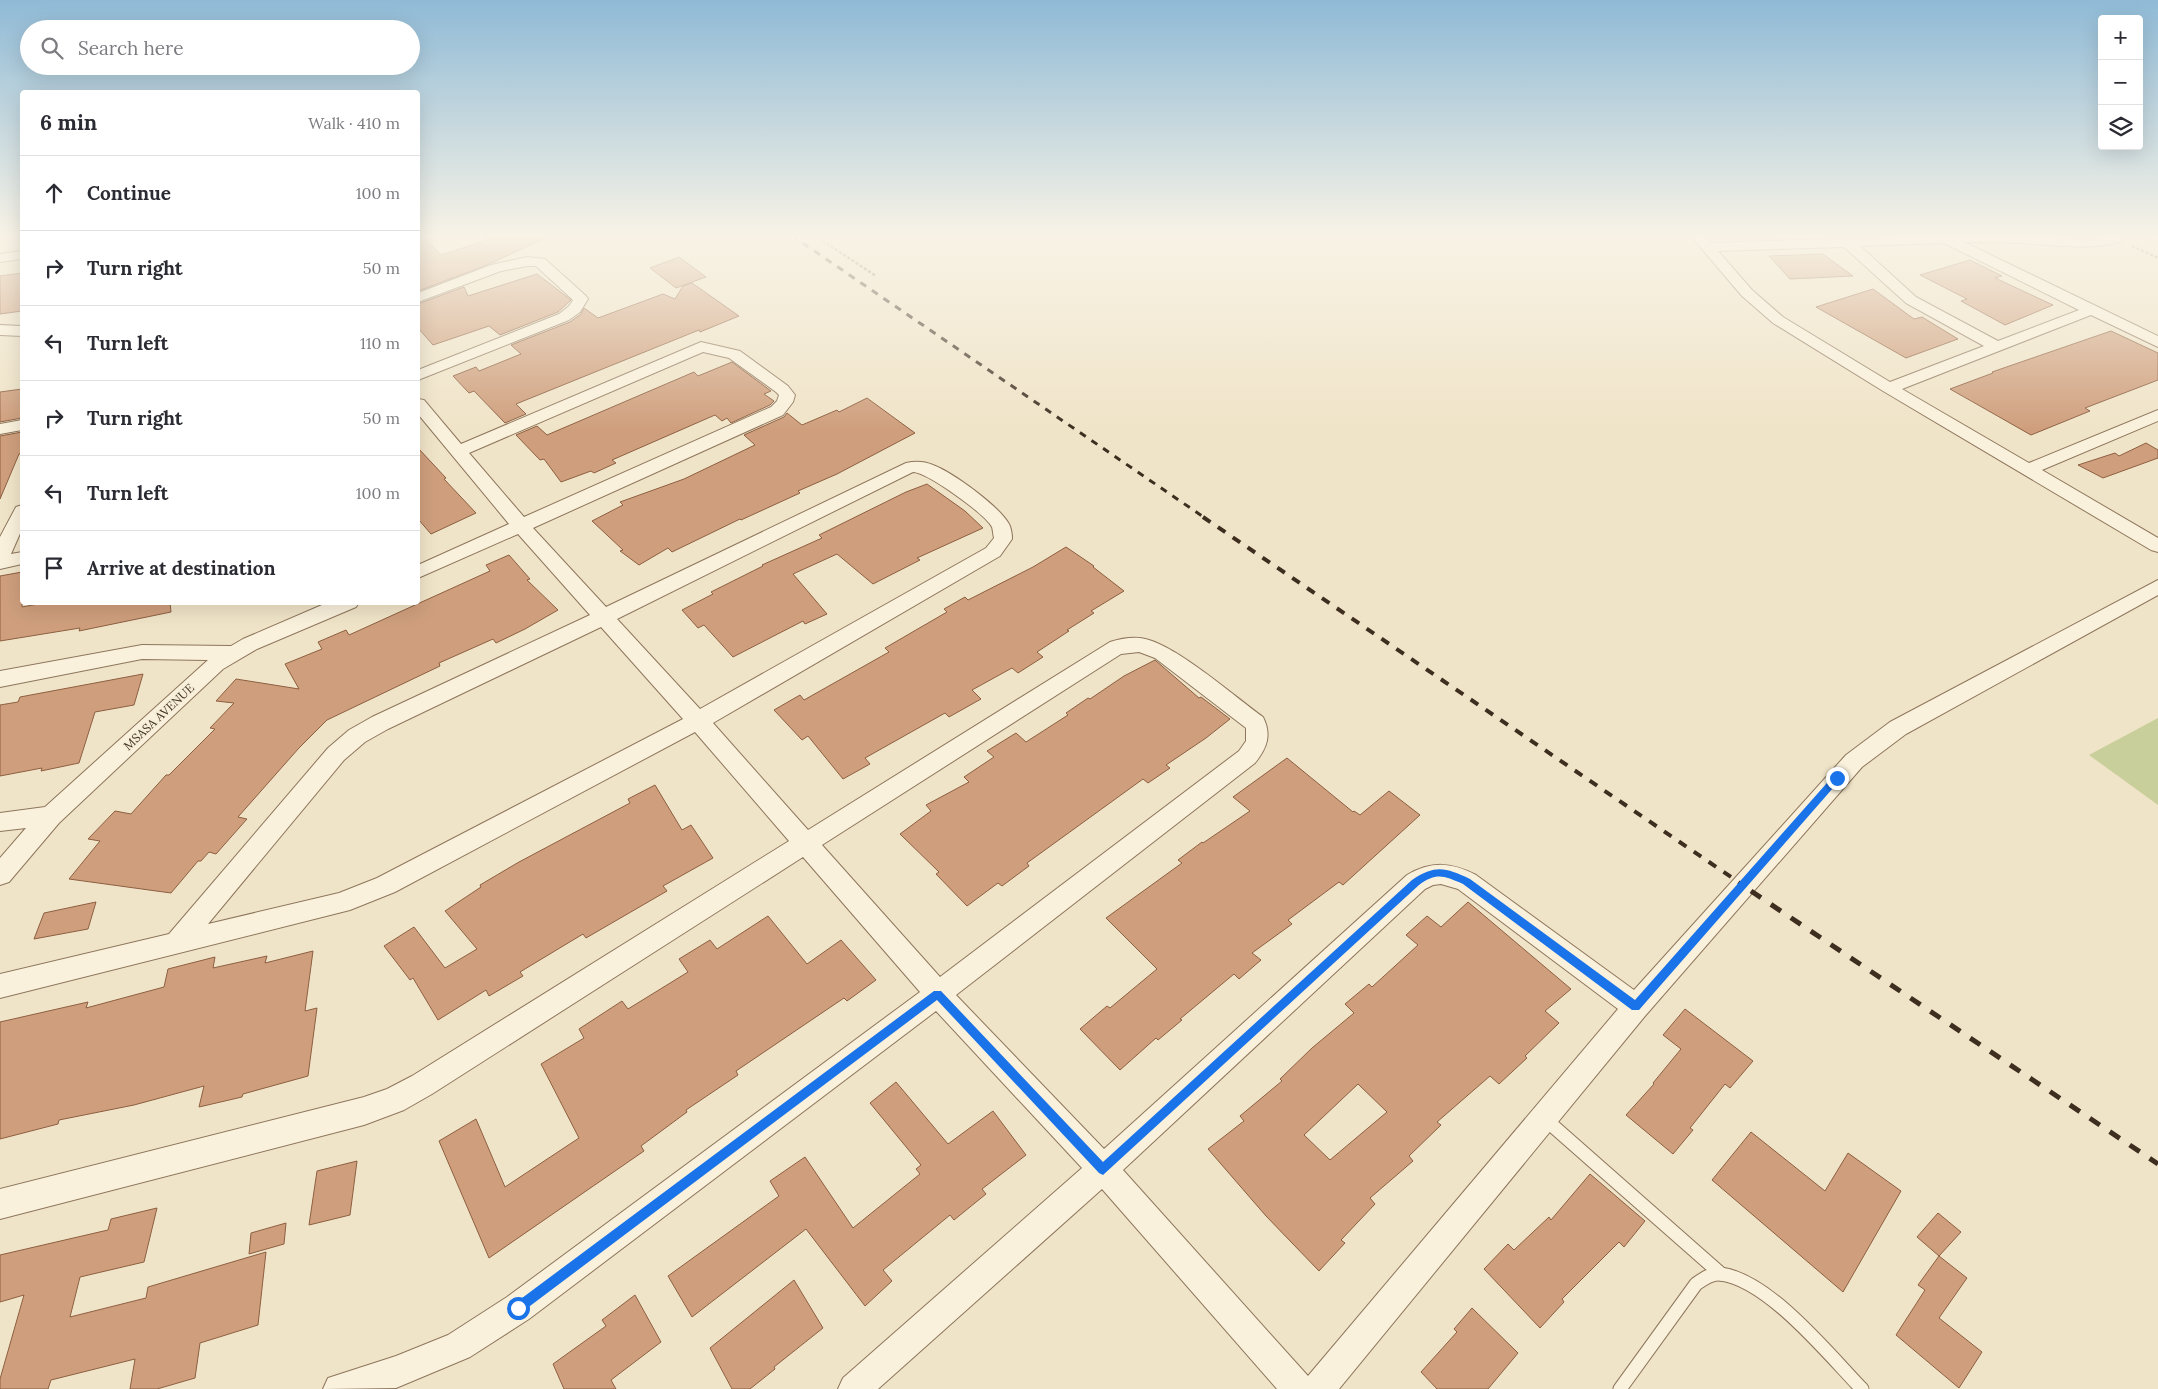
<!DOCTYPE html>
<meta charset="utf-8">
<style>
:root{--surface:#fff;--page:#f2f2f3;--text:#2b2b33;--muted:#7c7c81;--line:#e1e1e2}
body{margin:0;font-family:Lora,serif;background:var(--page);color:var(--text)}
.controls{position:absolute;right:15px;top:15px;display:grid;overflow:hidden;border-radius:5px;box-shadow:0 5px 20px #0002}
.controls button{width:45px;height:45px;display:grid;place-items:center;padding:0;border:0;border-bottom:1px solid var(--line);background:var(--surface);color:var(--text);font:25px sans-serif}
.stop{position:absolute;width:15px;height:15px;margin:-11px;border:4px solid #1a73e8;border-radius:50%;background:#fff}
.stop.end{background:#1a73e8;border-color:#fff;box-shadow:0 1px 5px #0008}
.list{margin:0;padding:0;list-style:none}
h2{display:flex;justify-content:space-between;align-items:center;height:65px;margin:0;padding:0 20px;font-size:21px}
h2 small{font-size:16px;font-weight:400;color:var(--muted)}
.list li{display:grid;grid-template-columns:32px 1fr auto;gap:15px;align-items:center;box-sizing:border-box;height:75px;padding:0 20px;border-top:1px solid var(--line)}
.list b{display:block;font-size:19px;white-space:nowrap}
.list em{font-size:16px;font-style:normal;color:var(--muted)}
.icon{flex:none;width:28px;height:28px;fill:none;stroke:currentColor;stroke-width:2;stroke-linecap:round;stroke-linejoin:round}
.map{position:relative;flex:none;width:2158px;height:1389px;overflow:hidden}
.search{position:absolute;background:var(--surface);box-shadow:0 5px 20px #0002;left:20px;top:20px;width:400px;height:55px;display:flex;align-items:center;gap:12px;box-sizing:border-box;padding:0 18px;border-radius:28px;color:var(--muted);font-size:19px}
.panel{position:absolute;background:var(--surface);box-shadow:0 5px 20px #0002;left:20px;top:90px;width:400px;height:515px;border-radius:5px}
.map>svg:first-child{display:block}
.green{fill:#c9cf9b}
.building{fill:#cf9f7d;stroke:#8d5f41;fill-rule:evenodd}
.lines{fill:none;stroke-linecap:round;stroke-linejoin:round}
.service-casing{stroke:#8d765c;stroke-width:15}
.minor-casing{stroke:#8d765c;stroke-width:2}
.path{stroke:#8d765c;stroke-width:2.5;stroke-dasharray:3 2;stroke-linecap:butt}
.service{stroke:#faf1dc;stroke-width:13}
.minor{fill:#faf1dc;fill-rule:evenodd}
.rail-far2{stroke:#3d2e20;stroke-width:3;stroke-dasharray:7 7;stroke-linecap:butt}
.rail-far1{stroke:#3d2e20;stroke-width:4;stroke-dasharray:9 9;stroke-linecap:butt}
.rail{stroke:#3d2e20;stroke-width:5;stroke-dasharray:12 12;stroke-linecap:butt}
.route{fill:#1a73e8}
.labels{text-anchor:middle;stroke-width:4;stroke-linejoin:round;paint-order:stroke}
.street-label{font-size:12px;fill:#3d2e20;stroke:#f7eed8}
</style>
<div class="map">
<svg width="2158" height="1389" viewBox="0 0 2158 1389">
<rect width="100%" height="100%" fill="#f0e4c8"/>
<polygon class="green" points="2158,718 2158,805 2089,755"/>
<g class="building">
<polygon points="418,235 422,235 441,255 488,240 482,235 552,235 487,265 418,291"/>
<polygon points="1823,254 1853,276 1790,279 1769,256"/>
<polygon points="679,257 706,277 676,288 650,268"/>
<polygon points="1970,260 2002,276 1995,278 2053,305 2005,325 1961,301 1967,299 1920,275"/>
<polygon points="22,273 22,311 0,314 0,276"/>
<polygon points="537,274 571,300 558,312 500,335 489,326 433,345 418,328 418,304 464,287 468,296"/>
<polygon points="692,283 739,316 700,332 699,330 516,404 526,414 505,423 474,391 469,393 453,376 476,367 479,371 521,354 511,345 570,322 581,314 584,308 598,318 663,294 675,299 683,286"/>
<polygon points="1873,289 1914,319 1922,317 1958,339 1906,358 1816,307"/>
<polygon points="2111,331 2158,353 2158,380 2085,408 2090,411 2031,435 1950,389 1993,373 1992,372"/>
<polygon points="732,362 771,391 764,394 774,401 770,405 731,423 727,418 722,421 715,415 612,460 616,463 594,473 591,471 561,482 544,459 540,460 516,435 537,426 547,435 694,372 698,376"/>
<polygon points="22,389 22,418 0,422 0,392"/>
<polygon points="867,398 915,433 837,474 798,491 800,493 741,520 740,519 672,552 668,548 639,565 620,551 623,550 592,521 623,505 620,502 684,479 755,445 744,435 784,417 787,413 802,425 837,410 839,412"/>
<polygon points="22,432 22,453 19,454 0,499 0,436"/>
<polygon points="2146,443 2158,450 2158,458 2103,478 2078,465 2115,453 2119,456"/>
<polygon points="418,448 446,478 444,479 476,513 431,534 418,519"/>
<polygon points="927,484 965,511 983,528 917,558 920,560 873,584 837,554 793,574 827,614 805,624 803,621 733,657 704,625 698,628 682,610 713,594 711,592 763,566 762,565 822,538 819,535 906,492"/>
<polygon points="1066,547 1094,566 1093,567 1124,591 1091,611 1094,613 1067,630 1069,631 1037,652 1043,657 1018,673 1012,668 972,690 981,699 949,717 945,713 865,758 870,764 843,779 808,736 802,740 774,710 800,695 804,700 889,652 885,648 947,612 944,609 965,597 968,600 1033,567"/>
<polygon points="509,555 530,579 527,580 558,610 525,629 496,643 493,639 439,663 440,666 327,720 299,748 238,817 247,819 216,854 209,852 201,861 198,861 171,893 69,879 100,841 88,839 115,811 131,814 166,775 169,775 215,729 210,728 234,703 216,701 236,679 299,689 285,664 322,649 318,642 346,630 349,635 490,571 486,565"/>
<polygon points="22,572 22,607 49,602 170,602 171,612 79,631 80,628 0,641 0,576"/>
<polygon points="1155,660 1199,698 1201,697 1230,719 1206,738 1166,765 1170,768 1148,783 1143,779 1027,863 1029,866 1002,886 998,883 967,906 936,874 939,872 900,834 931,811 926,805 969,782 964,777 994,757 987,751 1016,733 1026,742 1068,715 1066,713 1088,698 1090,699 1124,676"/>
<polygon points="143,674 134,705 95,712 79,763 41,771 42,768 0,776 0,705 18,702 20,697"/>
<polygon points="1287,758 1353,812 1354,811 1360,815 1389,791 1420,815 1343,885 1339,882 1288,920 1292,924 1252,953 1261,960 1239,979 1234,974 1180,1019 1182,1020 1158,1040 1156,1038 1120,1070 1080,1029 1107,1006 1110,1008 1157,969 1106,918 1182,863 1178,860 1202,842 1203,843 1250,811 1233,797"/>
<polygon points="655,785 682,830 691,825 713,858 663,886 667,891 586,938 583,934 520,972 523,976 489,996 486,990 438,1020 413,978 410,980 384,946 414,927 445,968 477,949 445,911 481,887 480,885 519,862 630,803 628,799"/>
<polygon points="96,902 88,929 34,939 44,913"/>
<path d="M1468 902 1571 989 1545 1011 1559 1023 1525 1056 1527 1058 1499 1084 1490 1076 1437 1122 1441 1125 1409 1156 1413 1161 1370 1198 1375 1204 1341 1240 1345 1243 1319 1271 1266 1216 1208 1149 1244 1121 1240 1116 1282 1081 1280 1079 1312 1048 1354 1013 1345 1004 1369 984 1372 987 1418 945 1406 935 1427 916 1441 927ZM1358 1084 1387 1112 1330 1160 1304 1135Z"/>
<polygon points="768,916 807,964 841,940 876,980 847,1001 844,998 736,1071 738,1075 686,1110 687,1112 641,1146 644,1151 489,1258 439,1141 476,1119 505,1187 579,1138 541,1064 584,1038 579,1029 622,1001 628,1009 688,972 679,959 710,940 717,949"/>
<polygon points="313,951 305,1011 317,1008 308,1076 243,1094 242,1097 199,1107 204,1086 134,1105 59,1120 58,1124 0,1139 0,1022 88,1002 86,1008 164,987 168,969 215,957 213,968 267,956 265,963"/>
<polygon points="1685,1009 1753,1061 1730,1088 1725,1084 1690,1128 1693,1130 1673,1154 1626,1115 1654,1084 1653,1083 1681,1049 1663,1035"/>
<polygon points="896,1082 948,1144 993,1111 1026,1155 982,1189 986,1194 954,1220 950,1215 883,1270 892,1281 865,1306 806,1229 692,1317 668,1276 779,1196 770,1181 805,1157 853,1228 920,1174 916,1169 921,1165 870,1103"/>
<polygon points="1751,1132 1825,1191 1848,1153 1901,1191 1843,1292 1712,1180"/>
<polygon points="357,1161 350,1215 309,1225 317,1171"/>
<polygon points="1590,1174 1645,1221 1624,1247 1619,1242 1562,1299 1564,1302 1540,1328 1484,1269 1508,1244 1514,1250 1549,1217 1551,1220"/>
<polygon points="157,1208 144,1262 80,1277 70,1317 146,1298 148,1287 266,1252 258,1325 200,1343 195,1378 157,1389 130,1389 135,1359 51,1380 48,1389 0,1389 0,1379 24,1295 0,1302 0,1255 108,1230 111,1219"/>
<polygon points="1938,1213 1961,1232 1939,1256 1917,1237"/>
<polygon points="286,1223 284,1244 249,1254 251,1233"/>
<polygon points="1939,1256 1967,1278 1939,1318 1982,1352 1959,1388 1896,1335 1925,1290 1918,1285"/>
<polygon points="794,1280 823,1328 774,1367 775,1369 750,1389 732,1389 710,1348"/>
<polygon points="635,1295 661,1342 611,1380 616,1389 564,1389 553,1364 606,1326 602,1320"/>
<polygon points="1472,1308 1518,1353 1488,1389 1437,1389 1421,1372 1457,1332 1454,1329"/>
</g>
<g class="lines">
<defs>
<g id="service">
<polyline points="1545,1119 1721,1274"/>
<path d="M1620 1389 1696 1284C1703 1279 1711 1273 1720 1274 1768 1279 1829 1355 1862 1389"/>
</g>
<g id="minor">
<path d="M1690 235H1704L1711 243 1946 235H2025L2083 238 2129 235C2117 254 2040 244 2019 243 2001 242 1982 242 1964 242L2158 336V347L2091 315 1902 389 2029 463 2158 410V421L2042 470 2158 538V552L2151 550 1883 391 1773 323 1742 296ZM1944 243 2079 310 1998 341 1916 297 1860 246ZM1844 247 1906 303 1984 346 1890 382 1783 317 1752 290 1718 251Z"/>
<polygon points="22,251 22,259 0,262 0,254"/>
<polygon points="527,257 545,259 586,296 588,299 580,312 569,320 418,380 418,370 559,314 569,306 573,300 536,266 527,266 501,271 418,302 418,293 491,265"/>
<polygon points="0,325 22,326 22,336 0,335"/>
<path d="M701 342 740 351 788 386 795 395 793 402 783 415 533 528 606 607 906 463C915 461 924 461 933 465 952 472 999 506 1009 524 1011 528 1012 534 1012 539L1000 556 713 723 808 830 1110 642C1119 639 1131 637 1140 638 1172 641 1235 697 1263 717 1272 735 1267 748 1255 763L956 995 1104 1149 1407 875C1431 861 1451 862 1476 875L1634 990 1846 755 1890 722 2158 580V595L1906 734 1862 767 1645 1016 1339 1389H1277L1102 1189 878 1389H838L843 1378 1082 1168 936 1011 529 1319 470 1357 396 1388 323 1389 328 1378 396 1356 448 1335 507 1297 920 992 803 857 432 1094 404 1110 364 1125 0 1219V1189L364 1097 387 1089 412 1076 789 841 695 732 395 892 350 910 0 998V974L169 934 328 748 349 730 372 717 590 615 518 534 418 578V565L509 524 418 414V399L424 400 461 444ZM703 352 729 358 776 392 779 395 777 401 771 407 524 517 469 453ZM913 472C927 472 985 514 992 527 993 530 993 535 994 538L986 548 700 709 617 619ZM601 627 683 719 377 878 339 893 208 924 344 760 365 742 388 729ZM1139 652 1155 658 1246 728V741L1239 751 940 977 822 845 1121 654ZM1441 884 1458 889 1618 1009 1308 1376 1123 1170 1425 889 1433 885Z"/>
<polygon points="22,420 22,430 0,434 0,424"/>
<polygon points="22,505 22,529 11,554 22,552 22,564 0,569 0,537 16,507"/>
<polygon points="329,602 359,602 356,607 257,649 223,669 59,823 9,882 0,885 0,858 26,828 0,831 0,813 45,807 208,660 142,659 0,687 0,671 142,645 231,646 243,639"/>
</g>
</defs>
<use href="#service" class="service-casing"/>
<use href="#minor" class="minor-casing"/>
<g class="path">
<polyline points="814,235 876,276"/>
<polyline points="2132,246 2158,258"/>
</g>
<use href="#service" class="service"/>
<use href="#minor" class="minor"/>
<polyline class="rail-far2" points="791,235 1205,518"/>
<polyline class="rail-far1" points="1203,517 1753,892"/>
<polyline class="rail" points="1751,891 2158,1164"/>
</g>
<linearGradient id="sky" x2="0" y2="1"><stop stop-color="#8fbad6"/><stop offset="0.55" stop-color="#f8f3e6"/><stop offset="1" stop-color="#f8f3e6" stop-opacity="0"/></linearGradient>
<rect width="2158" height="429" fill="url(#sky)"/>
<path class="route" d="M1837 774 1840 775V780L1639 1010H1632L1463 884C1444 876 1437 872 1419 885L1103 1175 1099 1173 937 1000 522 1312 518 1314 514 1312 512 1308 514 1304 934 991H941L1103 1162 1412 880C1436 864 1446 868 1470 879L1635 1000 1834 775Z"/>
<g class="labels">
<g class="street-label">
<text transform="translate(159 717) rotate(-43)" y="4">MSASA AVENUE</text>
</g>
</g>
</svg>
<div class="controls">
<button>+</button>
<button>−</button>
<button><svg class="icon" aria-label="layers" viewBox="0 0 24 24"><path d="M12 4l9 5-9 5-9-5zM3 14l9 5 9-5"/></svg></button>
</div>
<div class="stop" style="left:518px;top:1308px"></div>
<div class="stop end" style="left:1837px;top:778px"></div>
<div class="search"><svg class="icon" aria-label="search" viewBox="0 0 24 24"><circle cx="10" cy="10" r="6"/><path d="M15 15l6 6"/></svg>Search here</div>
<section class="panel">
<h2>6 min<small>Walk · 410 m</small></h2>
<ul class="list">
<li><svg class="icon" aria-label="ahead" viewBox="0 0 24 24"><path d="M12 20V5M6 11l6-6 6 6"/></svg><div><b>Continue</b></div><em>100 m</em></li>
<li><svg class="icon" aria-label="right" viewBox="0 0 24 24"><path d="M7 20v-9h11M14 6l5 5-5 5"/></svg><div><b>Turn right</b></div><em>50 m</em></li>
<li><svg class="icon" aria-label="left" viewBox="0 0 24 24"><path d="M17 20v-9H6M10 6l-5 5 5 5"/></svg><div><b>Turn left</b></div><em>110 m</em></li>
<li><svg class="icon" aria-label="right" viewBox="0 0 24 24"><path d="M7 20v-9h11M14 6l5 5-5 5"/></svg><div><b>Turn right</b></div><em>50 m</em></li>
<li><svg class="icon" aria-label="left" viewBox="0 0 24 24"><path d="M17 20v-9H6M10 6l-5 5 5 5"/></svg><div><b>Turn left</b></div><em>100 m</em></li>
<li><svg class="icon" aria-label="arrive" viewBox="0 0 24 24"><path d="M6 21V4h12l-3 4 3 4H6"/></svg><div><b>Arrive at destination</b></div></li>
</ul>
</section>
</div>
